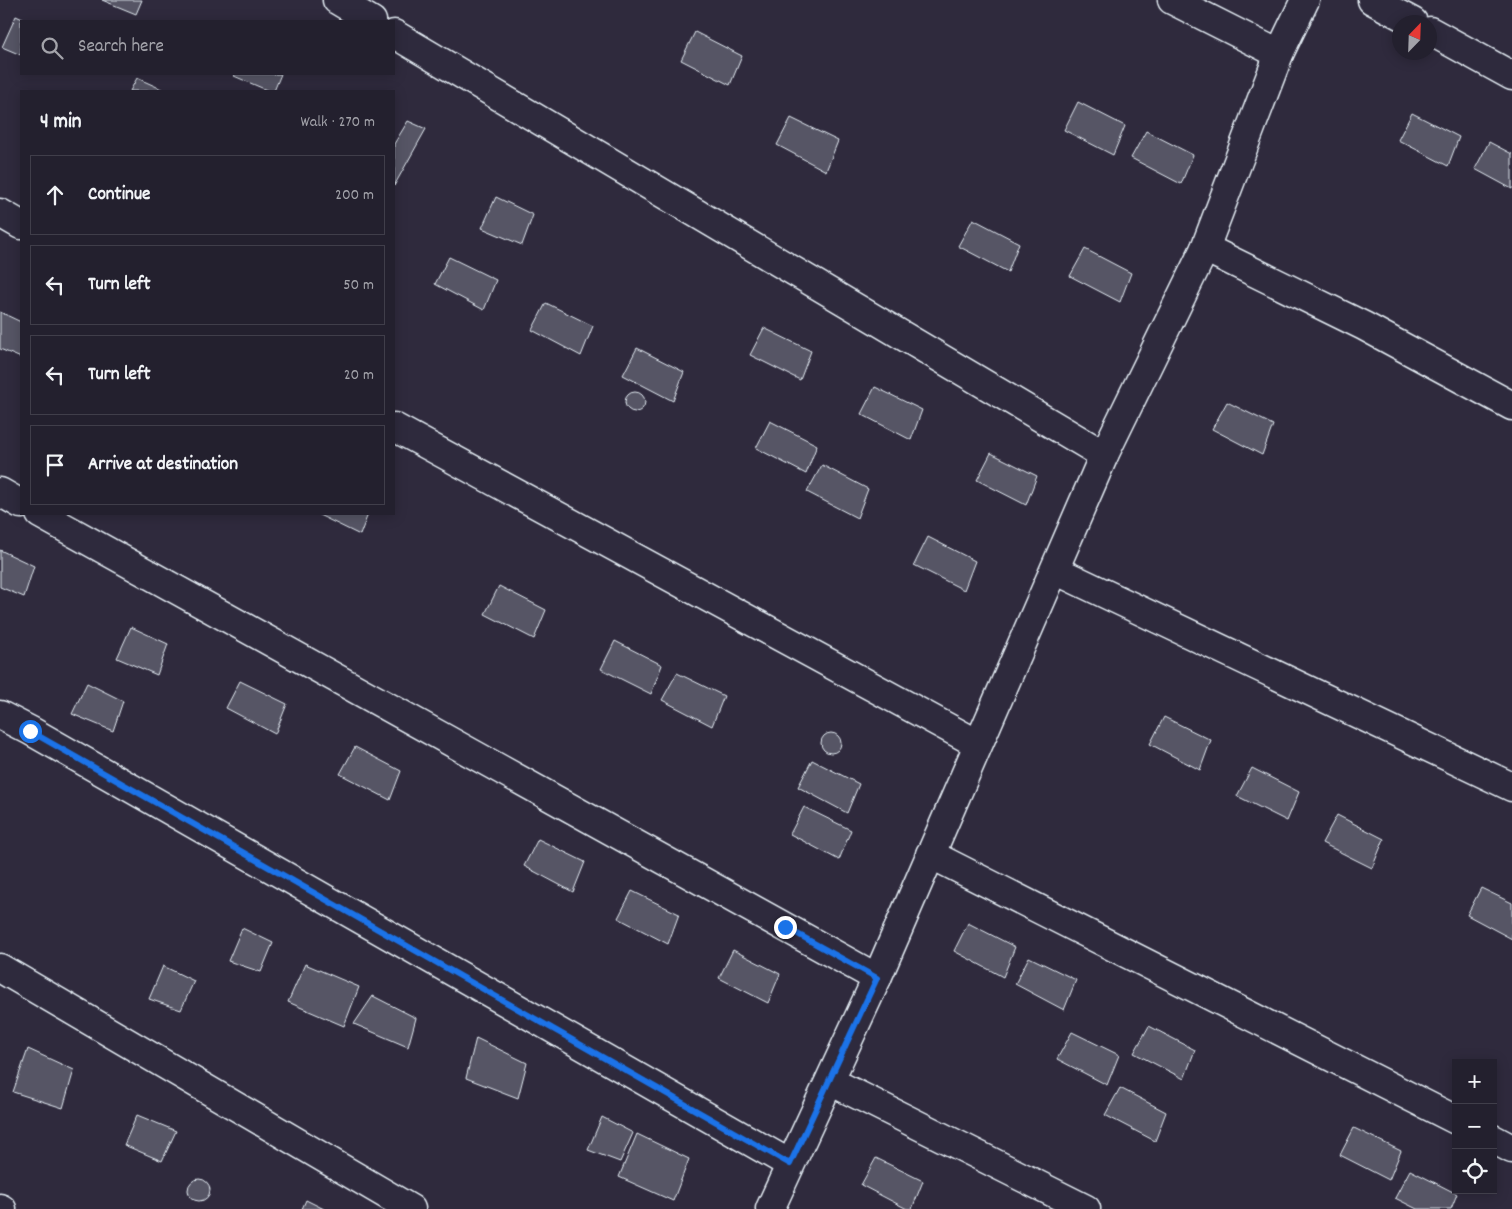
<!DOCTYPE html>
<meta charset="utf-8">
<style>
:root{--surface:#23202e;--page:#2b2836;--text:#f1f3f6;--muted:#a3a3aa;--line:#403e4a}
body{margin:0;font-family:Dekko,sans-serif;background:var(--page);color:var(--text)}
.controls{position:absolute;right:15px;bottom:15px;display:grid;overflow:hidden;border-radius:0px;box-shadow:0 2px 12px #0003}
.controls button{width:45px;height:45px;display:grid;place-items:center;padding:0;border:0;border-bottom:1px solid var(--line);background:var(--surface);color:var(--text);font:25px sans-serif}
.compass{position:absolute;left:1392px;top:15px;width:45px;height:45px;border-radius:50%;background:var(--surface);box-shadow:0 2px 12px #0003;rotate:23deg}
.stop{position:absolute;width:15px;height:15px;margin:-11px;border:4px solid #1a73e8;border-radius:50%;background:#fff}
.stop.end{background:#1a73e8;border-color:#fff;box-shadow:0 1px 5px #0008}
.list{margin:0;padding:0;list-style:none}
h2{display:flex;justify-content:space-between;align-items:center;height:65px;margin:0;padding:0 20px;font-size:21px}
h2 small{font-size:16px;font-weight:400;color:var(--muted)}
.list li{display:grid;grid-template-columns:32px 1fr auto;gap:15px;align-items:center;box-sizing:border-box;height:80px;margin:0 10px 10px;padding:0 10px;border:1px solid var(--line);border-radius:0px}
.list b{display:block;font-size:19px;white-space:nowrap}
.list em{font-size:16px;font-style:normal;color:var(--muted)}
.icon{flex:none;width:28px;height:28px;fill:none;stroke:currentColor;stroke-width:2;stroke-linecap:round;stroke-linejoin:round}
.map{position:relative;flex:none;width:1512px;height:1209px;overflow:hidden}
.search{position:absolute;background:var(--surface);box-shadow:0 2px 12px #0003;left:20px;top:20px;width:375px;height:55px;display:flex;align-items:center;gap:12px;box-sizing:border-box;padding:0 18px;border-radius:0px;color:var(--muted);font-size:19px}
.panel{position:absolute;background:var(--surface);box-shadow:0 2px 12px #0003;left:20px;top:90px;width:375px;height:425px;border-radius:0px}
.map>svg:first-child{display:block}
.building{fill:#575565;stroke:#e8f1f8}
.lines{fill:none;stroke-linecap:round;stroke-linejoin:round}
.minor-casing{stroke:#e8f1f8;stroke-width:31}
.minor{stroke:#2f2a3d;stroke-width:28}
.route{stroke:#1a73e8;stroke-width:6}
</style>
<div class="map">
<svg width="1512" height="1209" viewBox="0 0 1512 1209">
<rect width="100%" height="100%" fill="#2f2a3d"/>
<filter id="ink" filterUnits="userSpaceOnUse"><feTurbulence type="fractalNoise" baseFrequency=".02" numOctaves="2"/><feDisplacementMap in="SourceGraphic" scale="10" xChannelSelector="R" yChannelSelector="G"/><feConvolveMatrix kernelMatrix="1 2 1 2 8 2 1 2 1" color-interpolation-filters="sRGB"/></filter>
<g filter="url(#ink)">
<g class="building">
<polygon points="102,0 142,0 136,14"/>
<polygon points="16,16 27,21 21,21 21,55 2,47"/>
<polygon points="695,32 742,56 730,85 681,60"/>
<polygon points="235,74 281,74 274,91 269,91 234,76"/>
<polygon points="137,78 166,91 130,91"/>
<polygon points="1078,102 1125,126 1113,155 1064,130"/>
<polygon points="1412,113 1459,137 1448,166 1398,140"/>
<polygon points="791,118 838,141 826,171 777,145"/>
<polygon points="408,121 426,129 394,186 394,144"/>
<polygon points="1146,131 1193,155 1181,184 1131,158"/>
<polygon points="1489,142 1512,154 1512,189 1475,169"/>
<polygon points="496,197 533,215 522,245 482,228"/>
<polygon points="973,219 1019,243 1008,272 958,246"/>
<polygon points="1085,249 1131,273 1120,302 1070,276"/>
<polygon points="449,257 496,280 484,310 435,284"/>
<polygon points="546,303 593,326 581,356 532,330"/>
<polygon points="0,312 21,322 21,358 0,349"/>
<polygon points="764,328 811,351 800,380 750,355"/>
<polygon points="637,348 684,372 673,401 623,375"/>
<polygon points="875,387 922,410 911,440 861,414"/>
<circle cx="635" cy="402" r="10"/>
<polygon points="1227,402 1273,425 1262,455 1212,429"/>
<polygon points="770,421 817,445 806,474 756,448"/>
<polygon points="991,453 1037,476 1026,505 977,480"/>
<polygon points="822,465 868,489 857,518 807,492"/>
<polygon points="317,514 368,514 360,535"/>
<polygon points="928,537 975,561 964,590 914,565"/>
<polygon points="0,550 34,566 24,597 0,587"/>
<polygon points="499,586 546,610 534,639 485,614"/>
<polygon points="131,627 168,644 157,675 117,658"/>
<polygon points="615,641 662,665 651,694 601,669"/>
<polygon points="677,673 724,696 712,726 662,700"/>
<polygon points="240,681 287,704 275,734 226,708"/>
<polygon points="87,683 123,701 113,731 72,714"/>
<polygon points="1164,717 1211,740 1200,770 1150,744"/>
<circle cx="831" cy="743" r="10"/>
<polygon points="355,747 401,771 390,800 340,774"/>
<polygon points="812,760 859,784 847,813 798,787"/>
<polygon points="1252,768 1299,792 1287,821 1237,796"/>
<polygon points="804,807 851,830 839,860 790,834"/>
<polygon points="1337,815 1384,839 1372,868 1322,843"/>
<polygon points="538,839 585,862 573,892 524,866"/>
<polygon points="1481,888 1512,903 1512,939 1467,915"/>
<polygon points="632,891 679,914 668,944 618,918"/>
<polygon points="968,923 1015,947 1003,977 954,951"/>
<polygon points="242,928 273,943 261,972 228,961"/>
<polygon points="733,950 780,974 768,1003 719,978"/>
<polygon points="1029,957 1076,980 1064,1010 1015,984"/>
<polygon points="305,964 359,987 344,1026 288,1002"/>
<polygon points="163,966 194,981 181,1010 149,999"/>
<polygon points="373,996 416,1018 408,1047 354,1024"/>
<polygon points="1149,1026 1195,1050 1184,1079 1134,1053"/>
<polygon points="1072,1032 1119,1055 1107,1085 1057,1059"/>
<polygon points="476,1038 527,1063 518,1098 466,1078"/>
<polygon points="28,1049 74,1070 63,1108 13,1092"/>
<polygon points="1120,1088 1166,1112 1155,1141 1105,1115"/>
<polygon points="137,1115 176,1131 162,1161 124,1145"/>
<polygon points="602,1117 633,1133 620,1162 588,1150"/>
<polygon points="1354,1128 1401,1151 1389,1180 1340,1155"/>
<polygon points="637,1134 689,1159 673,1201 619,1177"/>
<polygon points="876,1158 923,1181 912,1209 907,1209 861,1185"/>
<polygon points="1410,1170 1457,1194 1451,1209 1417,1209 1395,1198"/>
<circle cx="199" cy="1190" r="11"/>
<polygon points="306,1200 324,1209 302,1209"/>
</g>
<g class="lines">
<defs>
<g id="minor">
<polyline points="337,0 372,21"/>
<polyline points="1172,0 1279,54"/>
<polyline points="1372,0 1413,22"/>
<polyline points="1430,31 1512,76"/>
<polyline points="394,34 1104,455"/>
<polyline points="0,213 21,225"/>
<polyline points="1205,248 1364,326 1512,406"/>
<polyline points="394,427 978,744"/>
<polyline points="0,492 21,504"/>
<polyline points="40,514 877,978"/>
<polyline points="1055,570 1512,787"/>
<polyline points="0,715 31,731 790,1164"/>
<polyline points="930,854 1456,1120"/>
<polyline points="0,968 411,1209"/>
<polyline points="830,1081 1086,1209"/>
<polyline points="1493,1139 1512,1149"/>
<polyline points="0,1208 2,1209"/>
<polyline points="770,1209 877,978 1104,455 1205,248 1279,54 1305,0"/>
</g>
</defs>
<use href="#minor" class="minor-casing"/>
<use href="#minor" class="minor"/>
</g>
</g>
<g class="lines" filter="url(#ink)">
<polyline class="route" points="30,731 790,1164 877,978 785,927"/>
</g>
</svg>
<div class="controls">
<button>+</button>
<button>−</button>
<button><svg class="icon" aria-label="locate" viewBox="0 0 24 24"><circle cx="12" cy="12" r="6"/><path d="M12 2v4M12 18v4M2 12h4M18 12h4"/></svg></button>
</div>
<svg class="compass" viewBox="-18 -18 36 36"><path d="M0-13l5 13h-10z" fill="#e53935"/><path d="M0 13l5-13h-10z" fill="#a3a3aa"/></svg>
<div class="stop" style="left:30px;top:731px"></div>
<div class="stop end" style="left:785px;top:927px"></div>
<div class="search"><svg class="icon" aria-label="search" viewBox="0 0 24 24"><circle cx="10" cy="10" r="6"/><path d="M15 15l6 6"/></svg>Search here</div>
<section class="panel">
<h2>4 min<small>Walk · 270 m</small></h2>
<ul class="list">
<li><svg class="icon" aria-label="ahead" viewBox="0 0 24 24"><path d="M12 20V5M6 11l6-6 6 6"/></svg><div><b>Continue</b></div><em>200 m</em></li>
<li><svg class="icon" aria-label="left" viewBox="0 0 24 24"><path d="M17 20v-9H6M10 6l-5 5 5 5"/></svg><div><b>Turn left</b></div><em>50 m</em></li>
<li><svg class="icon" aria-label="left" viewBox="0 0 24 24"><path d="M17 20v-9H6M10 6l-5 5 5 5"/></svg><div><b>Turn left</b></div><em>20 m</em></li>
<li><svg class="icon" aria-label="arrive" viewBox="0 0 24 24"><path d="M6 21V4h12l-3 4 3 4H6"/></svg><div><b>Arrive at destination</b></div></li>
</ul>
</section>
</div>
